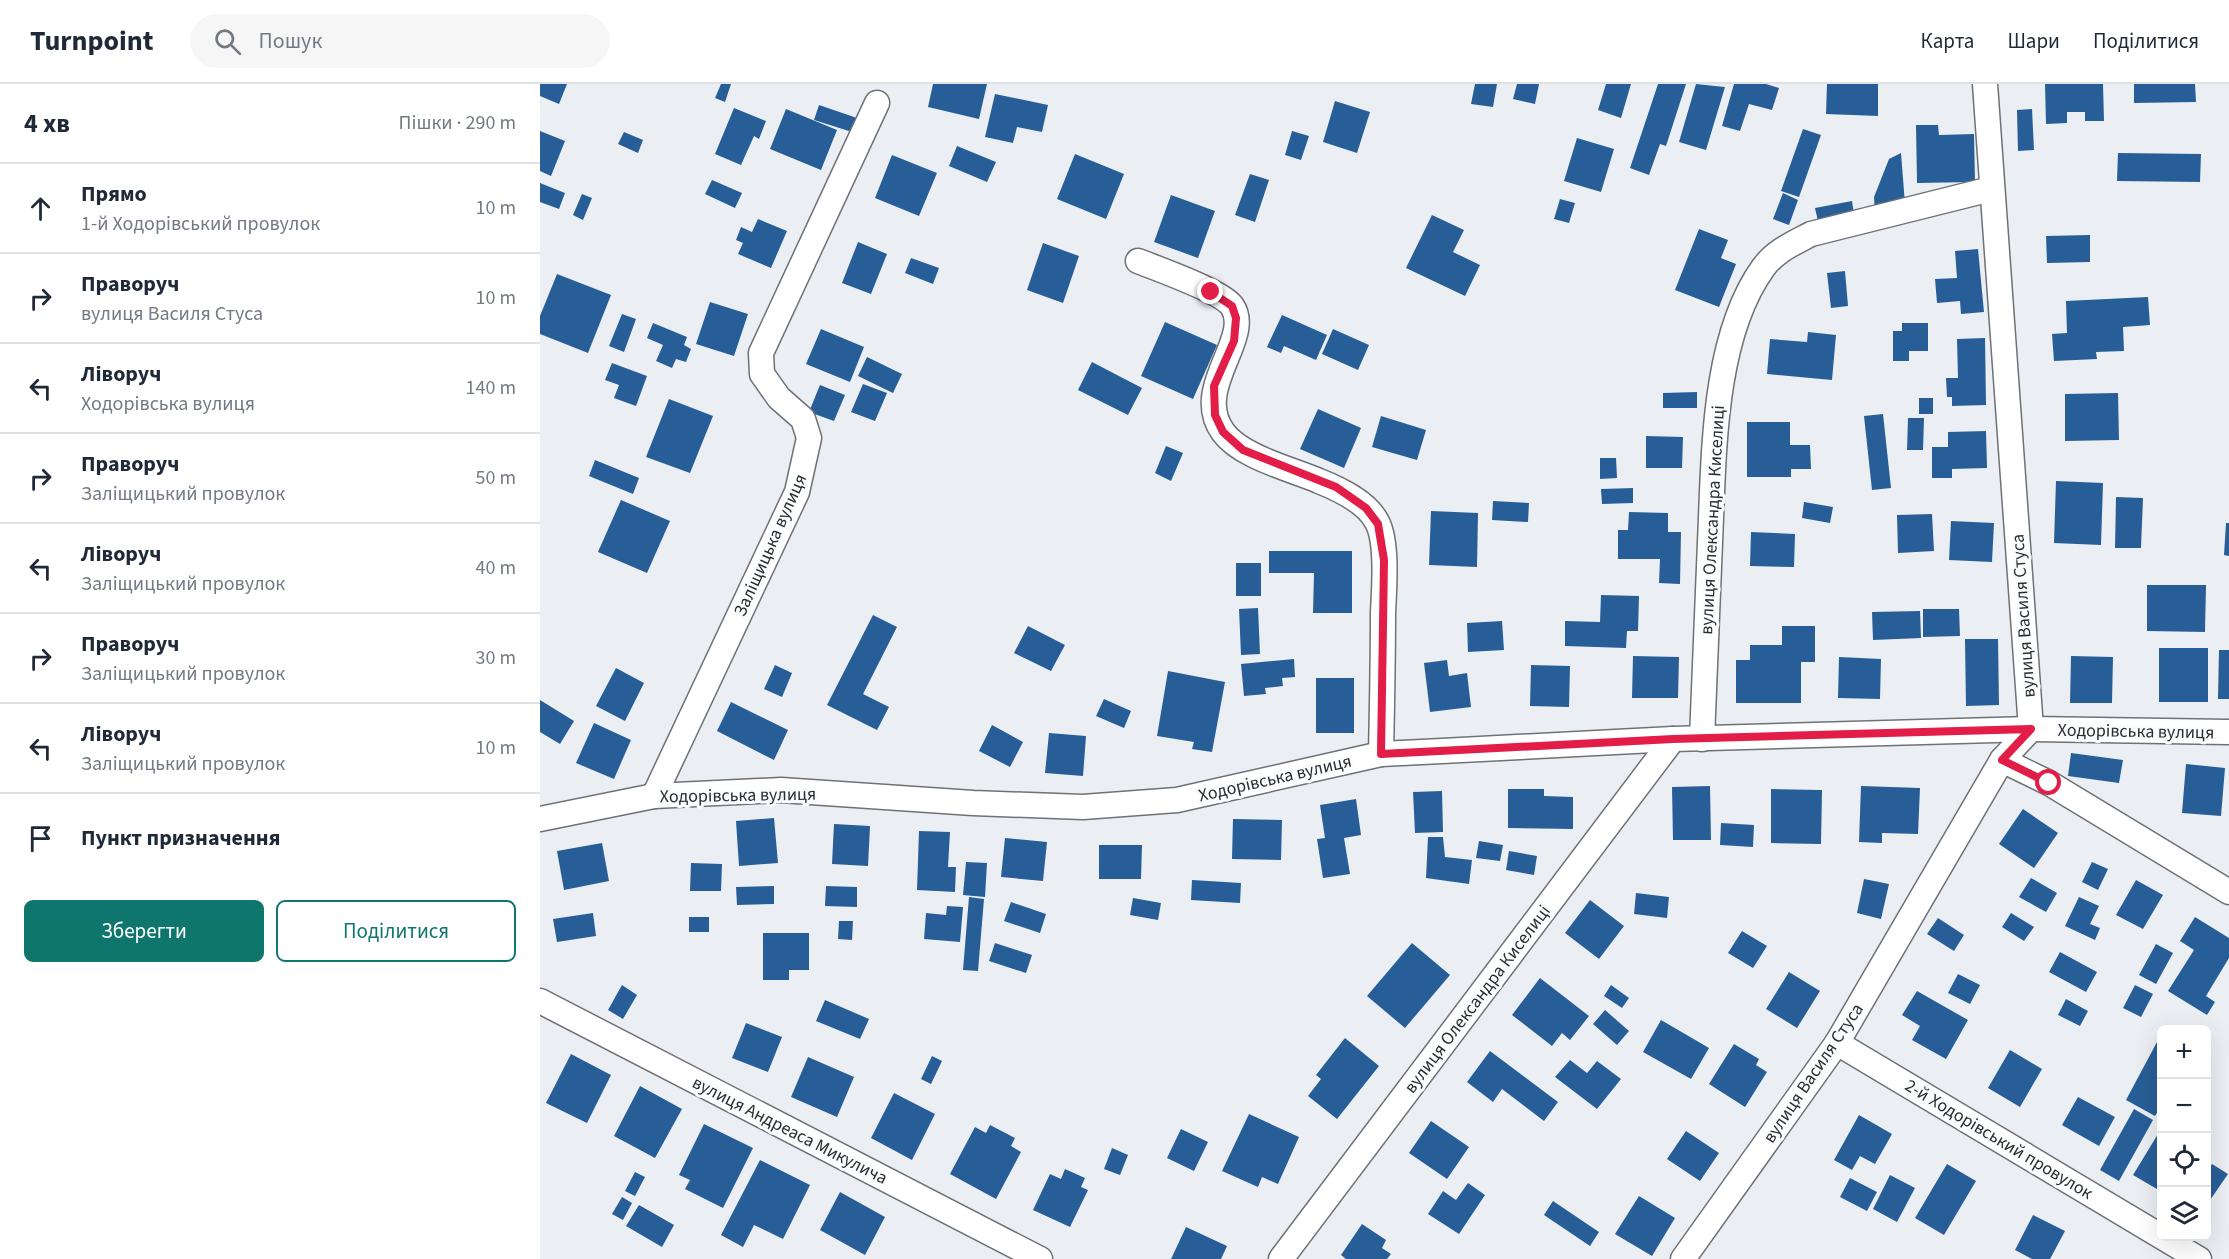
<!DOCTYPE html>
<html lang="uk">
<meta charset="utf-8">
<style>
:root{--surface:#fff;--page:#f6f6f7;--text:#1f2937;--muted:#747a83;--line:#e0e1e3;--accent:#0f766e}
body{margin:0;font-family:"Source Sans 3",sans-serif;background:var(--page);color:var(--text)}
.controls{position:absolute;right:18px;bottom:18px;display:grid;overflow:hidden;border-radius:9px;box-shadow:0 6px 24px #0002}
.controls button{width:54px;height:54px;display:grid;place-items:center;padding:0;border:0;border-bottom:2px solid var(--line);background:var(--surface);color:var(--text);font:30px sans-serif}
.stop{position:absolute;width:18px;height:18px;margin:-14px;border:4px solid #e11d48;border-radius:50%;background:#fff}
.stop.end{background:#e11d48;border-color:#fff;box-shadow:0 2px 6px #0008}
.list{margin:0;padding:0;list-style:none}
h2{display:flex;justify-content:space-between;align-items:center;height:78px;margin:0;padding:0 24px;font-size:26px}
h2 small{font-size:20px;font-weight:400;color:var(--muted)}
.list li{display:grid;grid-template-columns:39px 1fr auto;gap:18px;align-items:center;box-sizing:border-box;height:90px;padding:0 24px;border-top:2px solid var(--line)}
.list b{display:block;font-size:22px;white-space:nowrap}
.list p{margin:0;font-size:20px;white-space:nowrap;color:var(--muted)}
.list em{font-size:20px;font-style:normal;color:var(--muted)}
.actions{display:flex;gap:12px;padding:18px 24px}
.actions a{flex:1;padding:14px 0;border:2px solid var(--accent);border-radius:9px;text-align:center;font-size:21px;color:var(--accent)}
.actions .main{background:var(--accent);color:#fff}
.icon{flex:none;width:33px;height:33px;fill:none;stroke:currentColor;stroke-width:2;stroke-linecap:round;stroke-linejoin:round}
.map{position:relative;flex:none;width:1689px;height:1175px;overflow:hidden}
header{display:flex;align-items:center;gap:36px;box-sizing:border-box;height:84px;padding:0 30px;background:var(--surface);border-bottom:2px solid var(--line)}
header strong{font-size:28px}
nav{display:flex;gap:33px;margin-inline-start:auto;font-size:21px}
.search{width:420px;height:54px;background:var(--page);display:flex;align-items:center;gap:15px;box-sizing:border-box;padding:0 21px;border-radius:33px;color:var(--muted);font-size:22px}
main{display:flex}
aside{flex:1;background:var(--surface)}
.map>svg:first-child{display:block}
.building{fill:#285e97}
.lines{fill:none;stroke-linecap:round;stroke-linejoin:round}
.minor-casing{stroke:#6e7175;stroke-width:27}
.minor{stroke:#fff;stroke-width:24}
.route{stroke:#e11d48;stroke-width:8}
.labels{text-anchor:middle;stroke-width:6;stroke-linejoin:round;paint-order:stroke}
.street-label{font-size:18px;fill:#2b2d2e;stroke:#fafcff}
</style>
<header>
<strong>Turnpoint</strong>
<div class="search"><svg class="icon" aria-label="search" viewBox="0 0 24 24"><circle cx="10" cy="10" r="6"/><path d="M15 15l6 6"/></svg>Пошук</div>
<nav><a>Карта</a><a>Шари</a><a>Поділитися</a></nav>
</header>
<main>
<aside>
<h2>4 хв<small>Пішки · 290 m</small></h2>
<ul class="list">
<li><svg class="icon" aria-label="ahead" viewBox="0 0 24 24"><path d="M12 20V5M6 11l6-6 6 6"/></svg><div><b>Прямо</b><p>1-й Ходорівський провулок</p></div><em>10 m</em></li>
<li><svg class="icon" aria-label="right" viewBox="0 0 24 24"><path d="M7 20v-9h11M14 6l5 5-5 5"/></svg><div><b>Праворуч</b><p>вулиця Василя Стуса</p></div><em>10 m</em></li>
<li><svg class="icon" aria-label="left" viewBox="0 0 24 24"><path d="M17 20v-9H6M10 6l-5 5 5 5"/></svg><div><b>Ліворуч</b><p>Ходорівська вулиця</p></div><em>140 m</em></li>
<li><svg class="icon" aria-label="right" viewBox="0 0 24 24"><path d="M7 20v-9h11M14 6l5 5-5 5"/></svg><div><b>Праворуч</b><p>Заліщицький провулок</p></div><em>50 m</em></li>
<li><svg class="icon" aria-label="left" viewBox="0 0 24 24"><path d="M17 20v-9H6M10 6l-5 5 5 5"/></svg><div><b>Ліворуч</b><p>Заліщицький провулок</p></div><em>40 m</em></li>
<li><svg class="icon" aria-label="right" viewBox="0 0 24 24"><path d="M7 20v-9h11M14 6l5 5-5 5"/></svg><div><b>Праворуч</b><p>Заліщицький провулок</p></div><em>30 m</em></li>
<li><svg class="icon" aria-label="left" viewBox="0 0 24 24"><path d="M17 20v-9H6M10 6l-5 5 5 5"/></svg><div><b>Ліворуч</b><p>Заліщицький провулок</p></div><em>10 m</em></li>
<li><svg class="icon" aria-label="arrive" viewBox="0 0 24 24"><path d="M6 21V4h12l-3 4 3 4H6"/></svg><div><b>Пункт призначення</b></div></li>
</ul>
<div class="actions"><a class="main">Зберегти</a><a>Поділитися</a></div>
</aside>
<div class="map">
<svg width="1689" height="1175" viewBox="0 0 1689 1175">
<rect width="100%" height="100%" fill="#ebeff4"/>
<g class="building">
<polygon points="0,0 27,0 19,20 0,12"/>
<polygon points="181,0 191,0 185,18 175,14"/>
<polygon points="393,0 447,0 439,35 388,23"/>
<polygon points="935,0 957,0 953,23 931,20"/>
<polygon points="977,0 999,0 995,20 973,15"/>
<polygon points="1066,0 1091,0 1081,34 1058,26"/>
<polygon points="1118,0 1146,0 1126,62 1120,60 1109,91 1090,84"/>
<polygon points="1156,0 1185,3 1166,66 1139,58"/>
<polygon points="1194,0 1226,0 1239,4 1232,26 1209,20 1200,47 1182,42"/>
<polygon points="1287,0 1338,0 1338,32 1286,30"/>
<polygon points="1505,0 1563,0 1564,37 1545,37 1545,28 1527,28 1527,39 1506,40"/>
<polygon points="1594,0 1655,0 1656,18 1594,19"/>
<polygon points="455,10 508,21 502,48 477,43 473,59 445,53"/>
<polygon points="795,17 830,28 817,69 783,58"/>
<polygon points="279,21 317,34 312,48 274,36"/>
<polygon points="194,24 226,37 219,55 214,52 201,81 175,70"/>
<polygon points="246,25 297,46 281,86 230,65"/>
<polygon points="1492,25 1494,66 1478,67 1477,26"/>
<polygon points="1376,41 1398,41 1399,51 1434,50 1435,98 1377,99"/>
<polygon points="1263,45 1281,51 1259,113 1241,107"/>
<polygon points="0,47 25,57 11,92 0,87"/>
<polygon points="752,47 769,52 761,76 745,71"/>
<polygon points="84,48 103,56 98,69 78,60"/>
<polygon points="1037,54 1074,65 1061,108 1024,97"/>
<polygon points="417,62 456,78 447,98 409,82"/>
<polygon points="1361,69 1365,120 1335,128 1334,113 1349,75"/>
<polygon points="1578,69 1661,70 1660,98 1577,97"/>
<polygon points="535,70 584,90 566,135 517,115"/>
<polygon points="352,71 397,89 379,132 335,114"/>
<polygon points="710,90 729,96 715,138 695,131"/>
<polygon points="172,96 202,109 195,124 165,110"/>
<polygon points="0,99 25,109 19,125 0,118"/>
<polygon points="1243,109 1258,116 1249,141 1233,135"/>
<polygon points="42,110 52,114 43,136 33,131"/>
<polygon points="631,111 675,127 658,174 614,158"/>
<polygon points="1020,115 1035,119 1029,139 1014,135"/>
<polygon points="1312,117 1314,130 1278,137 1275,124"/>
<polygon points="892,131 924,146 913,168 940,181 925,212 866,184"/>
<polygon points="218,135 247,147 231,184 198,170 203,159 196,156 201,143 212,148"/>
<polygon points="1159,145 1188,156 1181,174 1196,180 1179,223 1135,206"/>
<polygon points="1550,151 1550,178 1507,179 1506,152"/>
<polygon points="318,158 347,170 331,210 302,199"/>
<polygon points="503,159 539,172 523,219 487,206"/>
<polygon points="1438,165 1444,228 1421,230 1420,217 1397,219 1395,195 1417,194 1415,167"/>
<polygon points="371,174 399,184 393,200 365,189"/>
<polygon points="1305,187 1308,222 1291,224 1287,189"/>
<polygon points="17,190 71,211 48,269 0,250 0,232"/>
<polygon points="1608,213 1610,241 1583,243 1584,267 1556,268 1557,275 1514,277 1512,250 1527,249 1526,217"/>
<polygon points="170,218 208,230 194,272 156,260"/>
<polygon points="82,230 96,235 84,268 69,262"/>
<polygon points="742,231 787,251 776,276 744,262 741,269 727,263"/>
<polygon points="625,238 677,261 653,315 601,292"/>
<polygon points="113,239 147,253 144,261 151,265 146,278 136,275 132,284 116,277 123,261 107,254"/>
<polygon points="1362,239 1388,239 1388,267 1369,267 1369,277 1353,277 1353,247 1362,247"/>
<polygon points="281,245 324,263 310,298 266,280"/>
<polygon points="793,245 829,261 818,286 782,270"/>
<polygon points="1268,248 1296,251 1292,296 1227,290 1230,255 1267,258"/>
<polygon points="1445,254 1446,321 1412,322 1412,313 1407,313 1406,294 1418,294 1417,255"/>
<polygon points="327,273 362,290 353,309 318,292"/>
<polygon points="552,278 602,304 588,331 538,306"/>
<polygon points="72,279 107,292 96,322 74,314 79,301 65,296"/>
<polygon points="323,300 347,309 335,337 311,328"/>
<polygon points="280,301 305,311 294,337 269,328"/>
<polygon points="1157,308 1157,324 1123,324 1123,309"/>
<polygon points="1578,309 1579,356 1525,357 1525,310"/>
<rect x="1379" y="314" width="14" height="16"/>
<polygon points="129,315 173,332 150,389 106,373"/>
<polygon points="778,325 821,344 804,384 760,365"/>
<polygon points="1343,330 1351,404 1332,406 1324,332"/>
<polygon points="841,332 886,346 877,376 832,363"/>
<polygon points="1368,334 1384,334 1383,366 1367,366"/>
<polygon points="1207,338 1250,338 1250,361 1270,361 1271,385 1251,385 1251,393 1207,393"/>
<polygon points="1446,347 1447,384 1412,385 1412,394 1392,394 1392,363 1408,363 1408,348"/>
<polygon points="1106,352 1143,353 1142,384 1106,384"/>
<polygon points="626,362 643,369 631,397 615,389"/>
<polygon points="1060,374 1076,374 1077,394 1060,395"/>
<polygon points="55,376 99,394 93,410 49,392"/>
<polygon points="1516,397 1563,399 1561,461 1514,459"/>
<polygon points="1093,404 1093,419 1062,420 1061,405"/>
<polygon points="1576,413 1603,414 1601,464 1575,464"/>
<polygon points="81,416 130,437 107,489 58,468"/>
<polygon points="953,417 989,419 988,438 952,436"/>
<polygon points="1264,418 1293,423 1290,439 1262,434"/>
<polygon points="891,427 938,429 937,483 889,481"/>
<polygon points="1089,428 1128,429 1128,448 1141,448 1140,500 1119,499 1120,475 1078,475 1078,446 1088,446"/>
<polygon points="1392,430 1394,467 1358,469 1357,431"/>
<polygon points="1411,437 1454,439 1452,478 1409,476"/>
<polygon points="1686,439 1689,439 1689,472 1684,471"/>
<polygon points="1211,448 1255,450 1254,483 1210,482"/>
<polygon points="729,467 812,467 812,529 773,529 774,489 729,489"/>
<rect x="696" y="479" width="25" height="33"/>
<polygon points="1607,501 1666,501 1665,548 1607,547"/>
<polygon points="1061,511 1099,512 1098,547 1087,547 1086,564 1025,562 1025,537 1060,538"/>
<polygon points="718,524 720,570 701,571 699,525"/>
<polygon points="1383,525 1419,525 1420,552 1383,553"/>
<polygon points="1380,527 1381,554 1333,556 1332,528"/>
<polygon points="333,531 357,543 323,610 349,623 337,646 287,621"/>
<polygon points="962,537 964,566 928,568 927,539"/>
<polygon points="488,542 525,561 511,587 474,569"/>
<polygon points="1242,542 1275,542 1275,578 1261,578 1261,619 1196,619 1196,576 1210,576 1210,561 1242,561"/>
<polygon points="1425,555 1458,555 1459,621 1426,622"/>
<rect x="1619" y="564" width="49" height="54"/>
<polygon points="1679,566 1689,566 1689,615 1678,615"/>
<polygon points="1093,572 1139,573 1138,614 1092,614"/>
<polygon points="1531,572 1573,573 1572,619 1530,619"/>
<polygon points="1299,573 1341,575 1340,615 1298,614"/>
<polygon points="754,575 755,593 742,594 743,602 725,604 726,610 704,612 701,580"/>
<polygon points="907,576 909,592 927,589 931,623 890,628 884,579"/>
<polygon points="235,581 252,589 242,613 224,605"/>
<polygon points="991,581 1030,582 1029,623 990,622"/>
<polygon points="76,584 104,599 85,637 56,622"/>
<polygon points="628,587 685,598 672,668 652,665 654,658 617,652"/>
<rect x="776" y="594" width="38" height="55"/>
<polygon points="564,615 591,627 584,644 556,632"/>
<polygon points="0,616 34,637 20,660 0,648"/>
<polygon points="191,618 248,646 234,676 177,647"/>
<polygon points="54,639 91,656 74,695 36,679"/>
<polygon points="452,641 483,658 470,683 439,667"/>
<polygon points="509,649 546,652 543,692 505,689"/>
<polygon points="1531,669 1583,676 1579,699 1528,692"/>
<polygon points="1646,680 1685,684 1681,732 1642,729"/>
<polygon points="1170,702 1171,756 1133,756 1132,703"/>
<polygon points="1321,702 1380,704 1378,750 1342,749 1342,759 1319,758"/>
<polygon points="968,705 1004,705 1004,712 1033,713 1033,745 968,744"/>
<polygon points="1231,705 1282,706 1281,760 1231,759"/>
<polygon points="902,707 903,748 875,749 873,708"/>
<polygon points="816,715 821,751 804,754 810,790 783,794 777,755 785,754 780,721"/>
<polygon points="1483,725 1518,749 1494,784 1459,760"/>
<polygon points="234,734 238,779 199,782 196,737"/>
<polygon points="693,735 742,736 741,776 692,775"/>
<polygon points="1181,739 1214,741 1213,763 1180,761"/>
<polygon points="294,740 330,742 328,782 292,780"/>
<polygon points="379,747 410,748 408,783 416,783 415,808 377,806"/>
<polygon points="888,753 903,753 905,773 932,776 929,800 886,794"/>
<polygon points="465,754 507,758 503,797 461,793"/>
<polygon points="939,757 963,761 960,777 936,774"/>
<polygon points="62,759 69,797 24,806 17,767"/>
<polygon points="559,761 602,761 601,795 559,795"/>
<polygon points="969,767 997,772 994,791 966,786"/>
<polygon points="426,778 447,779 445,813 423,811"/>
<polygon points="1552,778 1568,785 1558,806 1542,798"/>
<polygon points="151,779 182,780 181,807 150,807"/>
<polygon points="1491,794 1517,809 1506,828 1479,813"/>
<polygon points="1324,795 1349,800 1341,835 1317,829"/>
<polygon points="652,796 701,799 700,819 651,816"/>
<polygon points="1596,796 1623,811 1603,845 1576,831"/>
<polygon points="234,802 234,820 197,821 196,803"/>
<polygon points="286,802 317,803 317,823 285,822"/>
<polygon points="1096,809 1129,813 1127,834 1094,830"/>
<polygon points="429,813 444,815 438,887 423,886"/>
<polygon points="1539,813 1559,822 1550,840 1560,844 1555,856 1525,842"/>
<polygon points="593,814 621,819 618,836 590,831"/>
<polygon points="1050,816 1084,842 1059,875 1025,849"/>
<polygon points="471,818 506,830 500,849 464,837"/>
<polygon points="407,822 423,823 420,858 384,855 386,829 406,831"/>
<polygon points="53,829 56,852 17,858 13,835"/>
<polygon points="1471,829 1494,843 1484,857 1462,843"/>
<rect x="149" y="833" width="20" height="15"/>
<polygon points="1655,833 1689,854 1689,874 1666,912 1675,918 1667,931 1628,907 1654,866 1640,857"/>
<polygon points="1398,834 1424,851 1414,867 1387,850"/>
<polygon points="299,837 313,837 312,856 298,855"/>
<polygon points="1202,847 1227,862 1213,884 1188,869"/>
<polygon points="223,849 269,849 269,886 249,886 249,896 223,896"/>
<polygon points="455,859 492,871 486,889 449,877"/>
<polygon points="872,859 910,891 865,944 827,912"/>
<polygon points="1616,860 1633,869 1616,900 1599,891"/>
<polygon points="1520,868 1557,888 1546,908 1509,888"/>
<polygon points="1249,888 1280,907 1257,944 1226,925"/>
<polygon points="1418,890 1440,901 1430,920 1408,909"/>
<polygon points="1000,894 1049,932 1030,956 1022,949 1012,962 972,931"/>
<polygon points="82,901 97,911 83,935 68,926"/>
<polygon points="1071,901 1089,914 1082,924 1064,912"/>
<polygon points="1595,901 1613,910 1601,933 1583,924"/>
<polygon points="1377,907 1428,936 1406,975 1372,956 1380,942 1362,931"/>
<polygon points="1526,915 1548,927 1540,942 1518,931"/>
<polygon points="285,916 329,935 320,955 276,937"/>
<polygon points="1065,926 1089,947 1077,961 1053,940"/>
<polygon points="1121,936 1169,964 1151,995 1103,968"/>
<polygon points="206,939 242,953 228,988 192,974"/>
<polygon points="805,954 839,982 797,1035 768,1012 781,995 776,991"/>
<polygon points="1617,958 1622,961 1622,1021 1615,1032 1586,1016"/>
<polygon points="1194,960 1219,975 1216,981 1227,988 1205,1023 1169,1000"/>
<polygon points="1470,966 1502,985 1480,1023 1448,1004"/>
<polygon points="950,967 1018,1018 1004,1037 962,1005 953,1018 927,998"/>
<polygon points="31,970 71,991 47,1039 6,1019"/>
<polygon points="392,972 402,977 391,1000 381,995"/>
<polygon points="268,973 314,993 297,1033 251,1013"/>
<polygon points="1030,976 1047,989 1057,977 1081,995 1057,1025 1015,993"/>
<polygon points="100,1002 142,1025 115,1074 74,1052"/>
<polygon points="354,1009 395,1030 372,1076 331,1054"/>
<polygon points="1538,1013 1575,1033 1559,1062 1522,1041"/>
<polygon points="1594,1025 1613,1036 1579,1097 1560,1086"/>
<polygon points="709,1030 759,1053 738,1100 722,1093 718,1103 682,1087"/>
<polygon points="1319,1031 1352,1050 1335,1080 1320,1072 1312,1086 1294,1076"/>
<polygon points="891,1037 929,1063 907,1095 869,1069"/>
<polygon points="164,1040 213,1064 183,1124 145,1105 150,1096 139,1091"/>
<polygon points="450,1041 475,1054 471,1062 481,1068 456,1115 410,1090 435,1043 446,1049"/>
<polygon points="641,1045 668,1058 654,1087 627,1074"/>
<polygon points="1146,1047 1179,1069 1160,1097 1127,1075"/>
<polygon points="1618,1050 1622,1052 1622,1108 1593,1091"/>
<polygon points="572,1064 588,1071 580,1091 564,1085"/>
<polygon points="220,1076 270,1101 243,1155 214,1141 203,1163 181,1151"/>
<polygon points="1407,1080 1436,1097 1404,1151 1375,1134"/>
<polygon points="1672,1080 1688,1090 1666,1122 1666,1089"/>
<polygon points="525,1085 545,1094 541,1103 548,1106 530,1143 493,1126 510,1090 521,1095"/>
<polygon points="95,1088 105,1093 95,1112 85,1107"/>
<polygon points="1350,1091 1375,1104 1357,1138 1333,1125"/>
<polygon points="1310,1094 1337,1108 1327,1127 1300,1113"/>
<polygon points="928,1099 945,1111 919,1150 888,1130 903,1107 916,1116"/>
<polygon points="300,1108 345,1133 325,1171 280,1146"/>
<polygon points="1099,1112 1135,1134 1112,1172 1075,1150"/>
<polygon points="82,1113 92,1119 83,1136 72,1130"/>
<polygon points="1013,1117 1059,1148 1050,1162 1004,1131"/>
<polygon points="99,1121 134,1141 122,1163 86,1142"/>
<polygon points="1493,1131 1525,1147 1510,1175 1492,1175 1475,1166"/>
<polygon points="822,1140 846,1156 842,1164 851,1170 847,1175 806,1175 801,1171"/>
<polygon points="646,1143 687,1162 681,1175 631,1175"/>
</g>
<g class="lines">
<defs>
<g id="minor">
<path d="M598 177C618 185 681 207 692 222 714 254 651 304 683 348 701 373 751 385 779 397 799 405 827 418 837 438 848 458 844 506 843 529 843 576 842 623 841 670"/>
<path d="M1162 655C1165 589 1167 524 1170 458 1174 374 1172 255 1223 184 1235 167 1254 159 1271 150L1451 105"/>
<polyline points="1462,676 1509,699 1689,808"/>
<polyline points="114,712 257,408 269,354 263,335 239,314 222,290 221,269 337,19"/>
<polyline points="0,735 114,712 241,706 433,719 543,723 637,716 841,670 902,667 1133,655 1491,645 1689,648"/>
<polyline points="0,917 500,1175"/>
<polyline points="1297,959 1659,1175"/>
<polyline points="741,1175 1133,655"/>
<polyline points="1143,1175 1297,959 1462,676 1491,645 1445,0"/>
</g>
</defs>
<use href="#minor" class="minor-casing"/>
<use href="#minor" class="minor"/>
</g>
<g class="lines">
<polyline class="route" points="671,208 692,222 696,234 694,257 674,302 675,331 683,348 703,366 796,403 826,424 838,440 844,476 841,670 1133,655 1491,645 1462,676 1509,699"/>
</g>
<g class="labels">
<g class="street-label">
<text transform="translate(1172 436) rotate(-87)" y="6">вулиця Олександра Киселиці</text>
<text transform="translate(230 461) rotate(-66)" y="6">Заліщицька вулиця</text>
<text transform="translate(1483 532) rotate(-94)" y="6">вулиця Василя Стуса</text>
<text transform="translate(1596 647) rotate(1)" y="6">Ходорівська вулиця</text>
<text transform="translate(735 694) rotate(-13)" y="6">Ходорівська вулиця</text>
<text transform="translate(198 711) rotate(-1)" y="6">Ходорівська вулиця</text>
<text transform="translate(937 915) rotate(-53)" y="6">вулиця Олександра Киселиці</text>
<text transform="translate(1273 989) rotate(-56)" y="6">вулиця Василя Стуса</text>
<text transform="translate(250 1046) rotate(27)" y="6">вулиця Андреаса Микулича</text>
<text transform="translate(1459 1055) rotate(31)" y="6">2-й Ходорівський провулок</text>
</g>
</g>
</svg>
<div class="controls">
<button>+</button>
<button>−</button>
<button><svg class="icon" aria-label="locate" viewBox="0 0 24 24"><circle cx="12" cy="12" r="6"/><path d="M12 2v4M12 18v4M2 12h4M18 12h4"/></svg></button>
<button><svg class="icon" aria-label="layers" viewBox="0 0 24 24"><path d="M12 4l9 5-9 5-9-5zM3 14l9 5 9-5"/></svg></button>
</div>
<div class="stop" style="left:1509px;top:699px"></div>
<div class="stop end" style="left:671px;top:208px"></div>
</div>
</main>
